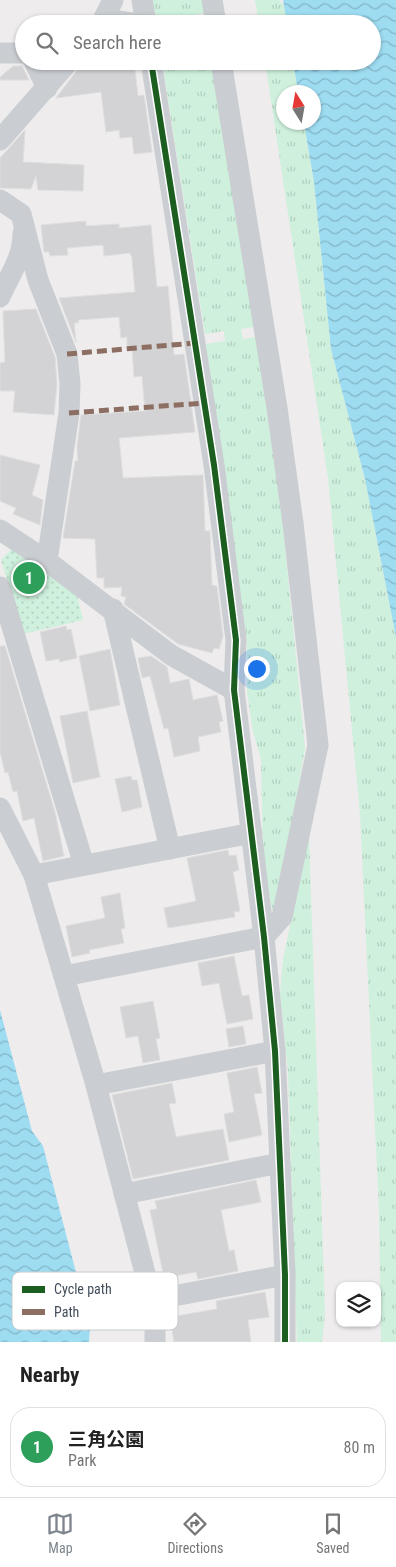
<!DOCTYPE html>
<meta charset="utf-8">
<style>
:root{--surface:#fff;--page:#f2f2f2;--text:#222;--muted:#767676;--line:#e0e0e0;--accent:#7e858e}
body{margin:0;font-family:"Roboto Condensed","Noto Sans JP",sans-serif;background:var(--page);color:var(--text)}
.controls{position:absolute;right:15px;bottom:15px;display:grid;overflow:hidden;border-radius:10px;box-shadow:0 1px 4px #0004}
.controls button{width:45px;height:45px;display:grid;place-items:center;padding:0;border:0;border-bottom:1px solid var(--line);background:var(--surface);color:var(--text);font:25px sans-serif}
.compass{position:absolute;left:276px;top:85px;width:45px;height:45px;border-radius:50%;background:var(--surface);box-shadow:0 1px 4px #0004;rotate:349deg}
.you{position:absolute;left:256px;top:668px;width:18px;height:18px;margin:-12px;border:4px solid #fff;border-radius:50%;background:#1a73e8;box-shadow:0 0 0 8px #1a73e833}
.badge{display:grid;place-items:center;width:32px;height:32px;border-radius:50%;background:var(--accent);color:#fff;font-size:16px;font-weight:700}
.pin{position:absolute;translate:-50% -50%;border:2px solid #fff;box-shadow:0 1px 5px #0006}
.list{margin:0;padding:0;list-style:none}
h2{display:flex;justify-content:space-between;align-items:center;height:65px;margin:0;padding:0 20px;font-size:21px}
h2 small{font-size:16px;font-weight:400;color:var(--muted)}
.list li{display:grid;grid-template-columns:32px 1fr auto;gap:15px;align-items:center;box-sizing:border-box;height:80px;margin:0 10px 10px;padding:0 10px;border:1px solid var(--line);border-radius:20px}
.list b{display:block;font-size:19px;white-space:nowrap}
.list p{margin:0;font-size:16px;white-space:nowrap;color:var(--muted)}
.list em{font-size:16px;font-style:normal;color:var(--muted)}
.icon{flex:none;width:28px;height:28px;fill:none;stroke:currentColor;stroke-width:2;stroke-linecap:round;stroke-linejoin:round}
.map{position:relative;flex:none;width:396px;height:1342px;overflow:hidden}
.search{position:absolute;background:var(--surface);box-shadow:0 1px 4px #0004;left:15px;right:15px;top:15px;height:55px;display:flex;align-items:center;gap:12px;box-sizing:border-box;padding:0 18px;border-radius:28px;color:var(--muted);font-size:19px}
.sheet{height:155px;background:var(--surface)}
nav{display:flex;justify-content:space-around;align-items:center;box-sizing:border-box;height:70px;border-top:1px solid var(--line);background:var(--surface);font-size:14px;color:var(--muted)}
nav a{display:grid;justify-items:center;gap:2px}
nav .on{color:var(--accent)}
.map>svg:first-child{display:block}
.grass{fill:url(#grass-tufts)}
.park{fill:url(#park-dots)}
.water{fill:url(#water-waves)}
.building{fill:#d3d3d5;stroke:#dededf}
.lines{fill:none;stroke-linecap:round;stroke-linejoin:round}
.minor{stroke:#cacdd1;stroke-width:21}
.quiet{stroke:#8d6e63;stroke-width:5;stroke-dasharray:10 5;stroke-linecap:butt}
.cycleway-casing{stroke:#fff;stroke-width:9}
.cycleway{stroke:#1b5e20;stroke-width:6}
.key{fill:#fff;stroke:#c6cace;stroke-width:1}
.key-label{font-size:14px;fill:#424e5b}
</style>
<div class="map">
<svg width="396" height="1342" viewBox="0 0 396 1342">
<defs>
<pattern id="grass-tufts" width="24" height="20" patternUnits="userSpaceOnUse" patternTransform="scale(1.25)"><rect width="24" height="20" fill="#cef0dc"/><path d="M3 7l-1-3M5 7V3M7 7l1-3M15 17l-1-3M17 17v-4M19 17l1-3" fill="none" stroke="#b2cfbf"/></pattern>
<pattern id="park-dots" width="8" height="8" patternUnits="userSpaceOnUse" patternTransform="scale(1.25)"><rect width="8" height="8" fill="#cef0dc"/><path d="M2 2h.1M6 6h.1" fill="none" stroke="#b2cfbf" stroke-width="1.8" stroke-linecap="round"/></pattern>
<pattern id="water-waves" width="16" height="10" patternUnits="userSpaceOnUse" patternTransform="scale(1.25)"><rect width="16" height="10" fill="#9edcf2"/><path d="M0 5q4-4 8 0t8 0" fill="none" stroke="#82b5c7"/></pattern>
</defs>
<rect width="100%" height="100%" fill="#eeecec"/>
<g class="grass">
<polygon points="152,0 204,0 206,13 193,15 194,23 207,21 207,24 179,24 178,16 155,20"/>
<polygon points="255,0 279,0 284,6 287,24 259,24"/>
<polygon points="162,61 213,61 254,327 241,329 243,339 256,337 282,516 305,748 277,909 272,910 263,853 261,759 253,732 247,691 247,642 206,344 225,341 224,331 205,334"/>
<polygon points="265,61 293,61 298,92 284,92 284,122 304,123 314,182 331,349 365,479 396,637 396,1342 381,1342 379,1211 360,814 328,478"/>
<polygon points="309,835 325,1313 322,1342 297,1342 288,1072 280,994 283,959"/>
</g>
<polygon class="park" points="12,549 77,595 83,620 23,634 1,560"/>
<g class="water">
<polygon points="283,0 396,0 396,637 365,479 331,349 314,182 304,123 314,122 314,92 298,92 293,61 372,61 372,24 287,24"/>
<polygon points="0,1010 32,1131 43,1146 90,1326 89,1342 0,1342"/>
</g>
<g class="building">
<polygon points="81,61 134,61 138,96 144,95 152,152 134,154 132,137 120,138 119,130 106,132 101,92 56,98 78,69"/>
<polygon points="13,66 22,66 29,80 0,80 0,77"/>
<polygon points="25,130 23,162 84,165 83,191 38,190 36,176 31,189 0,188 0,158"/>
<polygon points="86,221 86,226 119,224 119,228 151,225 157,287 168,286 174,355 184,354 195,432 119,438 123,478 203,475 205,531 210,531 212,585 217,586 223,636 219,649 214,648 212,653 178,644 124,604 126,597 121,596 122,587 104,588 104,578 97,578 95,539 63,538 75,461 78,461 77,447 81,415 145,411 142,376 134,377 132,346 127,346 127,337 121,338 119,317 78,320 78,323 74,323 76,342 59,298 135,292 132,258 130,253 104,256 103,245 67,248 68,255 50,256 49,252 44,252 41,225"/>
<polygon points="36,309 55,357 57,384 54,415 13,412 15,391 0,391 0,363 5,362 3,311"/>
<polygon points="0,455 40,465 32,495 43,500 40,525 13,514 16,508 0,501"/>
<polygon points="66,626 67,630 71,629 77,658 60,662 59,659 46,661 40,632"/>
<polygon points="0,646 5,646 55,812 64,856 43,861 34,818 23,821 17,791 13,792 8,772 5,773 0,752"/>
<polygon points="110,649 120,705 90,711 79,656"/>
<polygon points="151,656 167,667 170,683 189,679 193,700 217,695 223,721 219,722 221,732 198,737 200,751 174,757 168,728 164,729 150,676 142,678 138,658"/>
<polygon points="87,711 100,777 73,783 60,716"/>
<polygon points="131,776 132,780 137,780 142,807 122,812 115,779"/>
<polygon points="228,850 229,856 236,855 239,870 233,872 240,911 234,912 235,917 168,928 164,908 196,901 187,858"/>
<polygon points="120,893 125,928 121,929 124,943 89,950 90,953 72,957 66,926 105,918 101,897"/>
<polygon points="234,956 242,996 249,995 253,1019 227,1024 219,983 202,986 198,963"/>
<polygon points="153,1001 160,1038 156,1039 160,1060 143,1063 138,1036 126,1038 120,1007"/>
<polygon points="243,1026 246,1044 229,1047 226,1029"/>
<polygon points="257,1067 262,1093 254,1094 262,1135 229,1142 224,1114 234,1112 227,1073"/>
<polygon points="172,1083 176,1103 169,1104 176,1137 223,1129 229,1160 133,1179 112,1095"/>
<polygon points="256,1180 261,1202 221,1210 229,1251 234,1250 238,1271 198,1279 196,1272 164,1278 150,1210 157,1209 155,1201"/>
<polygon points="265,1292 269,1317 248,1320 251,1342 174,1342 170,1317 217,1309 216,1301"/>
</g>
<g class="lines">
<g class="minor">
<polyline points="142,0 146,24"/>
<polyline points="212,0 216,24"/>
<polyline points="105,19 138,24"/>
<polyline points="101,24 113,0"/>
<polyline points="0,53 24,53"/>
<polyline points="34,61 47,88"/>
<polyline points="151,61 214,465 236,640 234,690 264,937 275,1051 285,1275 285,1342"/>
<polyline points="0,140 69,61"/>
<polyline points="0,200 21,214 38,280 67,354 70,384 69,413 47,561"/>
<path d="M0 297C9 275 23 259 23 233"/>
<polyline points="0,530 47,561 171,655 234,690"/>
<polyline points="0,587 84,865"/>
<polyline points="113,609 170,849"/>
<polyline points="0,808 34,875 96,1085 152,1300 155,1317 155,1342"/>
<polyline points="34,875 252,833"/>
<polyline points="64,976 264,937 282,917 318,745 293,523 277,408 221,61"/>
<polyline points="96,1085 275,1051"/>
<polyline points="124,1194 280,1163"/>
<polyline points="152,1300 285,1275"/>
</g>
<g class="quiet">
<polyline points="67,354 195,343"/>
<polyline points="69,413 204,403"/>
</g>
<defs>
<polyline id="cycleway" points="151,61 214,465 236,640 234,690 264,937 275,1051 285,1275 285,1342"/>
</defs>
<use href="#cycleway" class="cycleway-casing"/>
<use href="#cycleway" class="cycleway"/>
</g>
<rect x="12" y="1272" width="166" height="58" rx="8" class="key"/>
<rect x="22" y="1286" width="23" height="7" fill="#1b5e20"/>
<rect x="22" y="1309" width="23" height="6" fill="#8d6e63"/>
<g class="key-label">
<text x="54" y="1294">Cycle path</text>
<text x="54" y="1317">Path</text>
</g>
</svg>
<div class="controls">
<button><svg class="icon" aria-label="layers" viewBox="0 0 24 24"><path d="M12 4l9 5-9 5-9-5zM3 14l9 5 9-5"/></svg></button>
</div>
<svg class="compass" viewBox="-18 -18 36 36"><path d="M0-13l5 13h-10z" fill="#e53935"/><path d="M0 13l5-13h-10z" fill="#767676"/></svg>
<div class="you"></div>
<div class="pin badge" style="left:29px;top:578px;background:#2e9e5b">1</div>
<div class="search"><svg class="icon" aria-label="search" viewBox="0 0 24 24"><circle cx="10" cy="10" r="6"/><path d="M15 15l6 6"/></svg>Search here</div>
</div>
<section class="sheet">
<h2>Nearby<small></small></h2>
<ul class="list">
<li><span class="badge" style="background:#2e9e5b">1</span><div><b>三角公園</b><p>Park</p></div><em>80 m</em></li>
</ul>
</section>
<nav>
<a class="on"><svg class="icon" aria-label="map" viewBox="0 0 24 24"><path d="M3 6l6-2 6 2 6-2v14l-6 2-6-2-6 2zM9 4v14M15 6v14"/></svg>Map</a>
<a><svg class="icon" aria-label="directions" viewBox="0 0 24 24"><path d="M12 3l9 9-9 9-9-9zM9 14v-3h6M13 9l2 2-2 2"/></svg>Directions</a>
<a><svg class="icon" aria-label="saved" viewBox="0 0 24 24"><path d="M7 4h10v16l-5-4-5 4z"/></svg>Saved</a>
</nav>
